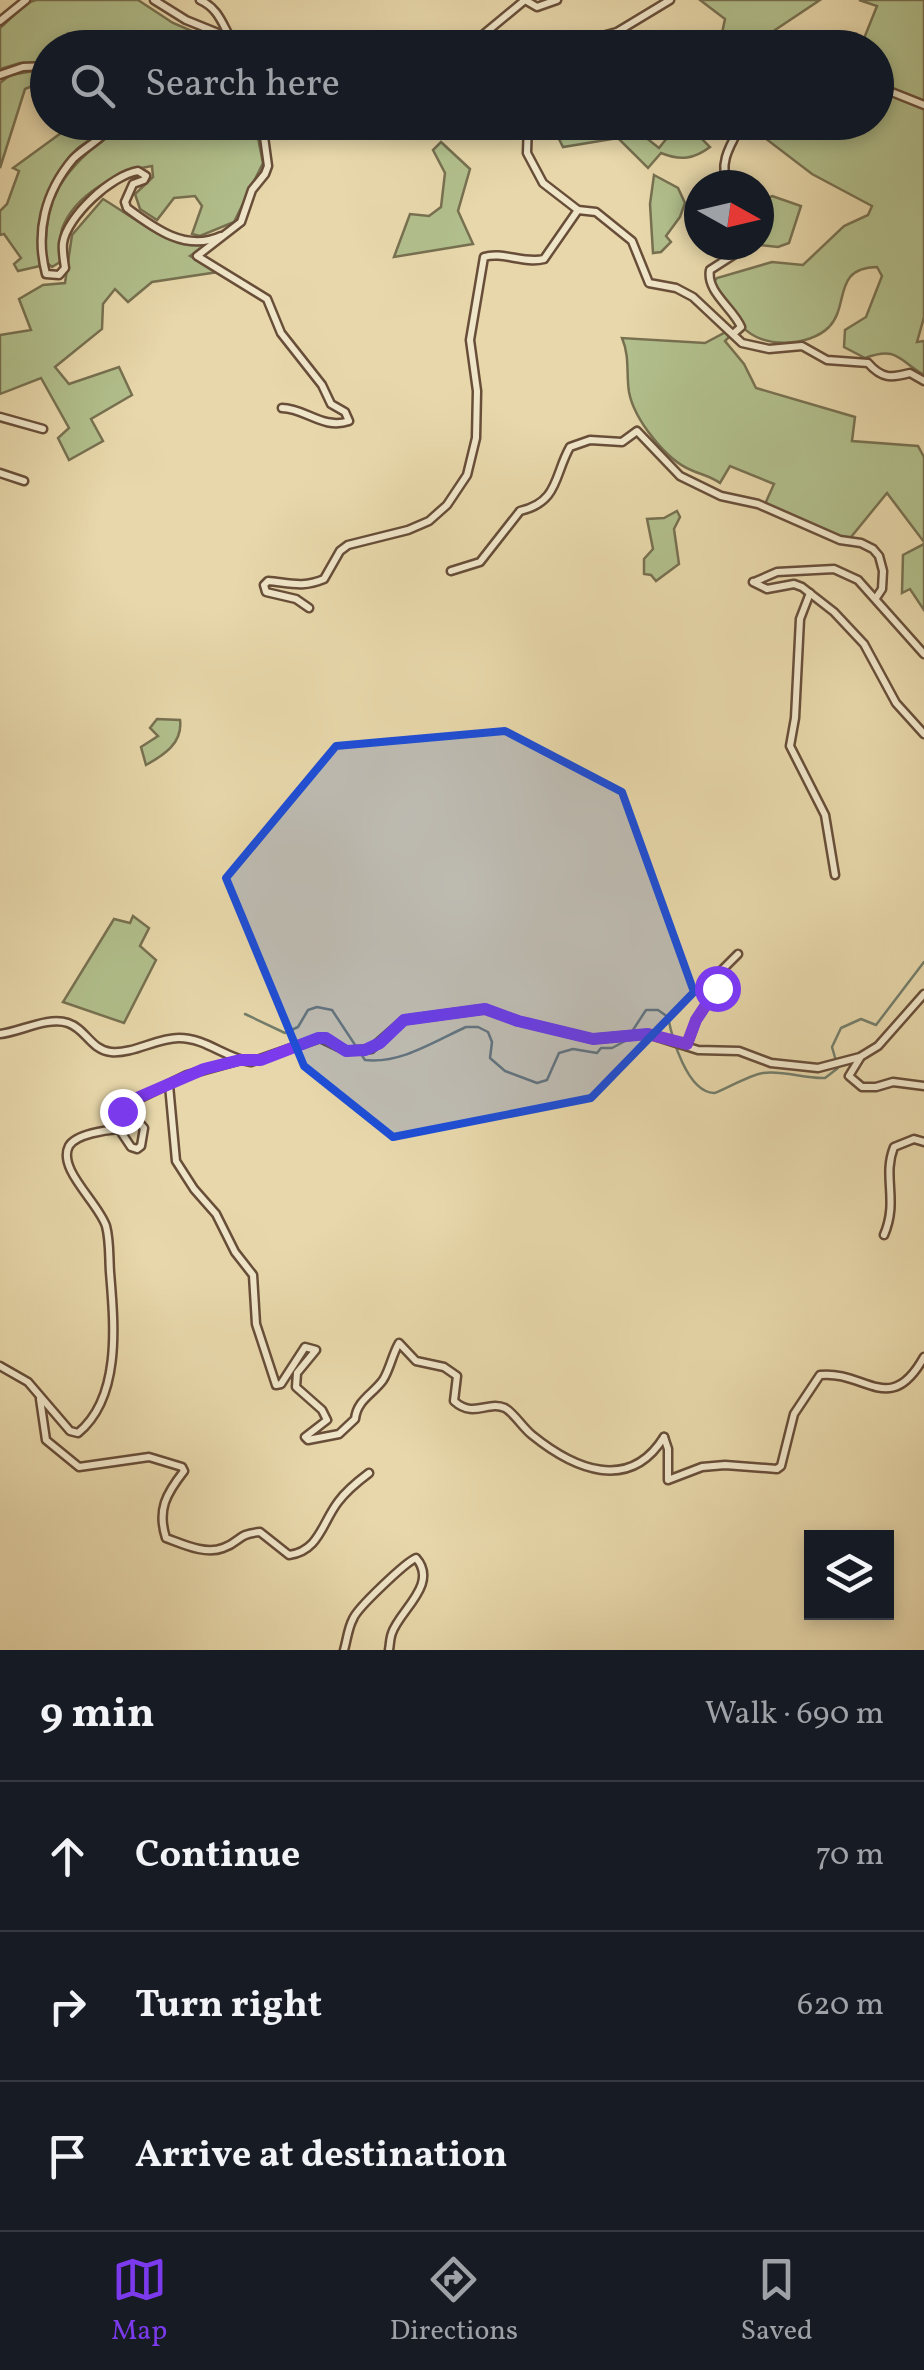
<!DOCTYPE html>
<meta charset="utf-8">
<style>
:root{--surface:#171b24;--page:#242831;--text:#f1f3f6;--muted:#9ea1a6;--line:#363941;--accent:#7c3aed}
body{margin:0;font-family:Vollkorn,serif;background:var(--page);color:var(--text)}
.controls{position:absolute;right:30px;bottom:30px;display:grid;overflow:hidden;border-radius:0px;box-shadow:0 5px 15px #0003}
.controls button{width:90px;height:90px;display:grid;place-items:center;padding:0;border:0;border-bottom:2px solid var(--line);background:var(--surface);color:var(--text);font:50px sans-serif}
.compass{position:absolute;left:684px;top:170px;width:90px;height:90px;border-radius:50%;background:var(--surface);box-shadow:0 5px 15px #0003;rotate:98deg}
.stop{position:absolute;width:30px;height:30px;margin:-22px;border:8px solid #7c3aed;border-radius:50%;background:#fff}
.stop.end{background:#7c3aed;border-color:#fff;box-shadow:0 2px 10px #0008}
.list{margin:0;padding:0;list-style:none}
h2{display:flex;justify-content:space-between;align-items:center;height:130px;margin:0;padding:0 40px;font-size:42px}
h2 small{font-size:32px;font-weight:400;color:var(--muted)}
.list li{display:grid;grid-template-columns:65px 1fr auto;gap:30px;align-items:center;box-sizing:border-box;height:150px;padding:0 40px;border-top:2px solid var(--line)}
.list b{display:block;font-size:38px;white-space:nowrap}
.list em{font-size:32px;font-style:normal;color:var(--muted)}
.icon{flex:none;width:55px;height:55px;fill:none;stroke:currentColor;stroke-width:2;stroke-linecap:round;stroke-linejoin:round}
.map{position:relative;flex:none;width:924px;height:1650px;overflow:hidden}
.search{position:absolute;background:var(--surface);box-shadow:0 5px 15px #0003;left:30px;right:30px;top:30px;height:110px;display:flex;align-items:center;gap:25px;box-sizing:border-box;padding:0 35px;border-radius:55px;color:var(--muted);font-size:38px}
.sheet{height:580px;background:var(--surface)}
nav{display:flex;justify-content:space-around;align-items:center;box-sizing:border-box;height:140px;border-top:2px solid var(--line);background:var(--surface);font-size:28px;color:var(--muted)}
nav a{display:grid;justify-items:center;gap:5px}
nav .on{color:var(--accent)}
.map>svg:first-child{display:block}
.green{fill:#b1bf8c;stroke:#777050;stroke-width:2.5}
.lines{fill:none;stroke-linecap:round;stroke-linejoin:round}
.stream{stroke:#737d6b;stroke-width:2.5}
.street-casing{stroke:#684e39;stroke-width:11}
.street{stroke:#efe5c8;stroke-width:6}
.route{stroke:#7c3aed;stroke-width:12}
.marked{fill:#1d4ed8;fill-opacity:0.2;stroke:#1d4ed8;stroke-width:8;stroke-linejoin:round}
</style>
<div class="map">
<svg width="924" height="1650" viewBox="0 0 924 1650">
<rect width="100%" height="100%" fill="#e7d7aa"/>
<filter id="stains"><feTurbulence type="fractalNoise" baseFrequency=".002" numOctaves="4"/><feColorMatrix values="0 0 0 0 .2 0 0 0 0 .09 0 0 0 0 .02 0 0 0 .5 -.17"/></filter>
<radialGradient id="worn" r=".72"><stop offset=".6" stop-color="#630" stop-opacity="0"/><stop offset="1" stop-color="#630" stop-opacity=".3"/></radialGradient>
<g class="green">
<polygon points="36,0 138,0 173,23 229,47 48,48 47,62 20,63 0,69 0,28 27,3"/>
<polygon points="700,0 820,0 763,38 761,47 694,47 722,33 725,19"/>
<path d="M859 0H924V317L917 342 924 341V375C898 360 898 346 865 358L844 347 845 330 866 317 882 276 877 267C832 268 850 305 829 327 809 347 762 349 743 327 732 313 724 298 713 283L717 278 772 262 803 265 844 226 868 215 872 206 812 174 748 125 749 122H876V48L853 47 863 41 877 6Z"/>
<polygon points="34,71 47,72 47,80 25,89 0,168 0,83 10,75"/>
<path d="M63 123H101L102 129C95 138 86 141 77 149 45 180 35 223 40 266L18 271 14 264 21 258 4 234 0 235V211L7 204 19 171 13 168 61 133Z"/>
<path d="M107 123H255L263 163 234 222 200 236 192 234 202 206 195 196 174 198 157 220 140 209 135 194 153 177 152 166C119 170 74 195 62 229 59 239 61 252 60 262L52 267 46 262C43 202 58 175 105 138Z"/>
<path d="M551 123H639L635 129 659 148 679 123H686L710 147C694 159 681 161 661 153L648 168 618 138 563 147Z"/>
<polygon points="441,142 470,169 458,211 473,244 394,257 410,214 429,216 441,207 445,173 433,150"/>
<polygon points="654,175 678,188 685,203 680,217 666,236 671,242 661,252 653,253 650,204"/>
<polygon points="772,196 801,206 789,243 778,247 759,245 762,234 759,228 759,204"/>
<path d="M103 199C141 222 161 243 207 244L190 256 218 272 152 282 128 302 115 289 103 304 102 329 55 367 69 384 119 367 132 395 91 419 103 441 69 460 58 438 69 428 41 378 0 394V335L31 330 19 299 43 285 65 283 72 235Z"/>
<path d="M726 332 729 337 725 341 744 364 756 388 855 417 852 441 918 446 924 457V542L887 493 851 537 841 538 765 504 774 484 730 466 720 483C710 476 702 475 691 470 666 460 634 419 629 392 626 373 630 357 622 338L705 343Z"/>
<polygon points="677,511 680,517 674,529 679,564 656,581 651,575 644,574 644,559 653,549 647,519 664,518"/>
<polygon points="924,544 924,610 910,589 902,593 903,555"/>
<path d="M157 719 180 720C183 743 164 755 146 765L141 747 158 736 150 728Z"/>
<polygon points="133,916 149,928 140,946 156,960 124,1023 63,1002 114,919 130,923"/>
</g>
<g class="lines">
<g class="stream">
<path d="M245 1014 285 1033 298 1027 308 1010 317 1007 332 1010 365 1060C401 1064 435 1041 466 1027H478L488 1032 492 1042 490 1058 505 1071 537 1083 547 1080 559 1053 573 1049 597 1053 601 1048H612L627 1040"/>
<path d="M631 1033 646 1010H658L668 1017C672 1038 687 1092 714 1093 718 1093 749 1075 763 1073 783 1070 805 1079 825 1078L838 1068 832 1047 841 1028 861 1019 876 1025 924 962"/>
</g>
<defs>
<g id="street">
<polyline points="154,0 186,20 228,37"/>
<path d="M200 0C222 10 223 30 237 48"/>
<polyline points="0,21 26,0"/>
<polyline points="378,48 397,37 402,42 400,48"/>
<polyline points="467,48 525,0 537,7 557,0"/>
<polyline points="585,48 595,38 617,32 670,0"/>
<polyline points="0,75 23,67 48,66"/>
<polyline points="876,80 884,89 924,105"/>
<path d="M106 122 105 133C95 143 83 149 73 159 45 192 35 232 46 274L59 275 65 268C64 260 62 251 63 243 67 216 112 175 138 171L146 176 144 180 133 184 125 202 127 208C155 229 186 252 221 236"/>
<path d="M262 122 268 166 265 174 252 190 241 222 197 256 267 299 281 333 322 385 331 404 345 412 349 421C323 430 305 408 282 408"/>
<path d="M528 122 527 153 543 183 578 210 596 212 632 241 649 283 676 288 693 297 742 343 769 349 802 346 827 360 868 363C882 379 891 378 910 373L924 381"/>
<path d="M729 185C716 164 733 141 743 122"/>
<path d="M733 334 741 327C733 308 706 292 710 270L749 245"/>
<polyline points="0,417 43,429"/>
<polyline points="0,473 24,481"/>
<path d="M451 571 480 562 520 511C559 502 554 475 570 447L590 440 622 442 637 431 680 476 721 496 758 504 840 540 861 543 873 549 879 556 883 571 882 589 876 598"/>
<polyline points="753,582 767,589 794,584 802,587 834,612 864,644 896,703 924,734"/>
<polyline points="754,582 777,572 834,569 858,580 924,654"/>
<polyline points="810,593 800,619 795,718 790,746 825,815 835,875"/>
<path d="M309 608 296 599 266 592 264 585 268 581C290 583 303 588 324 579L340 551 348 545 408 530 429 521 447 505 467 475 476 438 477 391 470 340 484 257C502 251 524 264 544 259L578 210"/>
<path d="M0 1034C20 1032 48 1016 68 1023 86 1029 91 1050 111 1052 134 1054 156 1038 179 1038 206 1038 225 1058 251 1062L320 1038 347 1051 371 1049 404 1020 485 1009 518 1021 593 1039 648 1034 698 1050 739 1051 771 1063 818 1068 860 1057 878 1046 924 994"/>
<polyline points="687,1045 696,1020 717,989 722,970 738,954"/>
<polyline points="860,1058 849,1076 862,1087 876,1087 893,1082 924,1086"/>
<path d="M169 1085 176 1161 194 1189 216 1214 235 1252 253 1275 256 1324 276 1385 281 1384 305 1347 316 1350 297 1373 296 1387 322 1410 327 1420 305 1437 308 1440 339 1434 355 1419C357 1400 373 1394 383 1380 390 1369 392 1355 399 1343L416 1361 444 1367 457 1376 454 1401C474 1419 488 1400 505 1408 514 1413 523 1428 532 1435 574 1469 629 1493 664 1437"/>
<path d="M884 1235C899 1200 882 1177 894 1147L914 1139 924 1142"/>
<path d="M0 1366 28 1382 70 1431 78 1433C122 1397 114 1322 110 1272 109 1258 110 1241 106 1226 98 1202 57 1169 69 1146 76 1134 106 1130 119 1129L131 1147 137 1149 141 1146 144 1128 137 1120 124 1115V1106L187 1075 237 1061"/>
<path d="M40 1399 46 1440 79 1467 149 1457 182 1467 184 1471C166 1494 157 1510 166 1538 183 1544 205 1555 223 1548 241 1542 236 1534 260 1532L289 1555C319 1551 322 1523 338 1502 346 1491 357 1482 369 1473"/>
<path d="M664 1437 668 1449V1480L702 1467 725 1465 777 1469 781 1466 794 1414 820 1375C865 1370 890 1418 924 1357"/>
<path d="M344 1650C347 1640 348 1628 353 1619 357 1608 406 1562 416 1558 439 1584 400 1610 392 1633 390 1638 390 1644 389 1650"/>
</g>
</defs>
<use href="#street" class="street-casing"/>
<use href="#street" class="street"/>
</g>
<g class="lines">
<polyline class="route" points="122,1111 130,1101 204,1069 240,1060 261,1060 318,1038 326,1038 346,1051 365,1050 380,1043 404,1020 485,1009 518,1021 593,1039 648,1034 687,1044 696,1020 717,988"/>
</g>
<path class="marked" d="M505 731 622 792 694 992 591 1098 393 1137 304 1066 226 878 336 746Z"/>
<rect width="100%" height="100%" filter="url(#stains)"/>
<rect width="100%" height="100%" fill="url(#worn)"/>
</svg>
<div class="controls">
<button><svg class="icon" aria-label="layers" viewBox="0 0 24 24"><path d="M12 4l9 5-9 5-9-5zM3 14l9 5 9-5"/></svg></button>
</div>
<svg class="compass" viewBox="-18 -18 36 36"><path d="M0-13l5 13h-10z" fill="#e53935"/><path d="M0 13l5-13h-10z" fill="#9ea1a6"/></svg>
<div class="stop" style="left:717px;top:988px"></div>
<div class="stop end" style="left:122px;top:1111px"></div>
<div class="search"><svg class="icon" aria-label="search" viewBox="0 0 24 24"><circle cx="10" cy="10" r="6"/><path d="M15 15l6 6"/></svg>Search here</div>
</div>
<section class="sheet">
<h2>9 min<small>Walk · 690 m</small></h2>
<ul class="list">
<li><svg class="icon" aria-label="ahead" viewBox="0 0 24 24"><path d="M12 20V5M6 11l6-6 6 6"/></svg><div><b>Continue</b></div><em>70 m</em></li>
<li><svg class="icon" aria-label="right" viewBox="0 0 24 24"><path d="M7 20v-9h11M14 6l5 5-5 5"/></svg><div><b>Turn right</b></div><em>620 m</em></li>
<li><svg class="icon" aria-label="arrive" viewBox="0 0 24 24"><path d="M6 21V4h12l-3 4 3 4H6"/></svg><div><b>Arrive at destination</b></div></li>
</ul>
</section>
<nav>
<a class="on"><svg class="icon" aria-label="map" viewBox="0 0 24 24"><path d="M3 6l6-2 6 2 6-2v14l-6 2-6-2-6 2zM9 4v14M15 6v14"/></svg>Map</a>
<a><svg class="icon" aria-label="directions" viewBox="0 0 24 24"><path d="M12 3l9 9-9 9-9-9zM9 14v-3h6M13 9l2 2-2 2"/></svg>Directions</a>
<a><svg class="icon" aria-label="saved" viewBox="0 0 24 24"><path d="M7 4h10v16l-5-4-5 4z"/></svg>Saved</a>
</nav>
